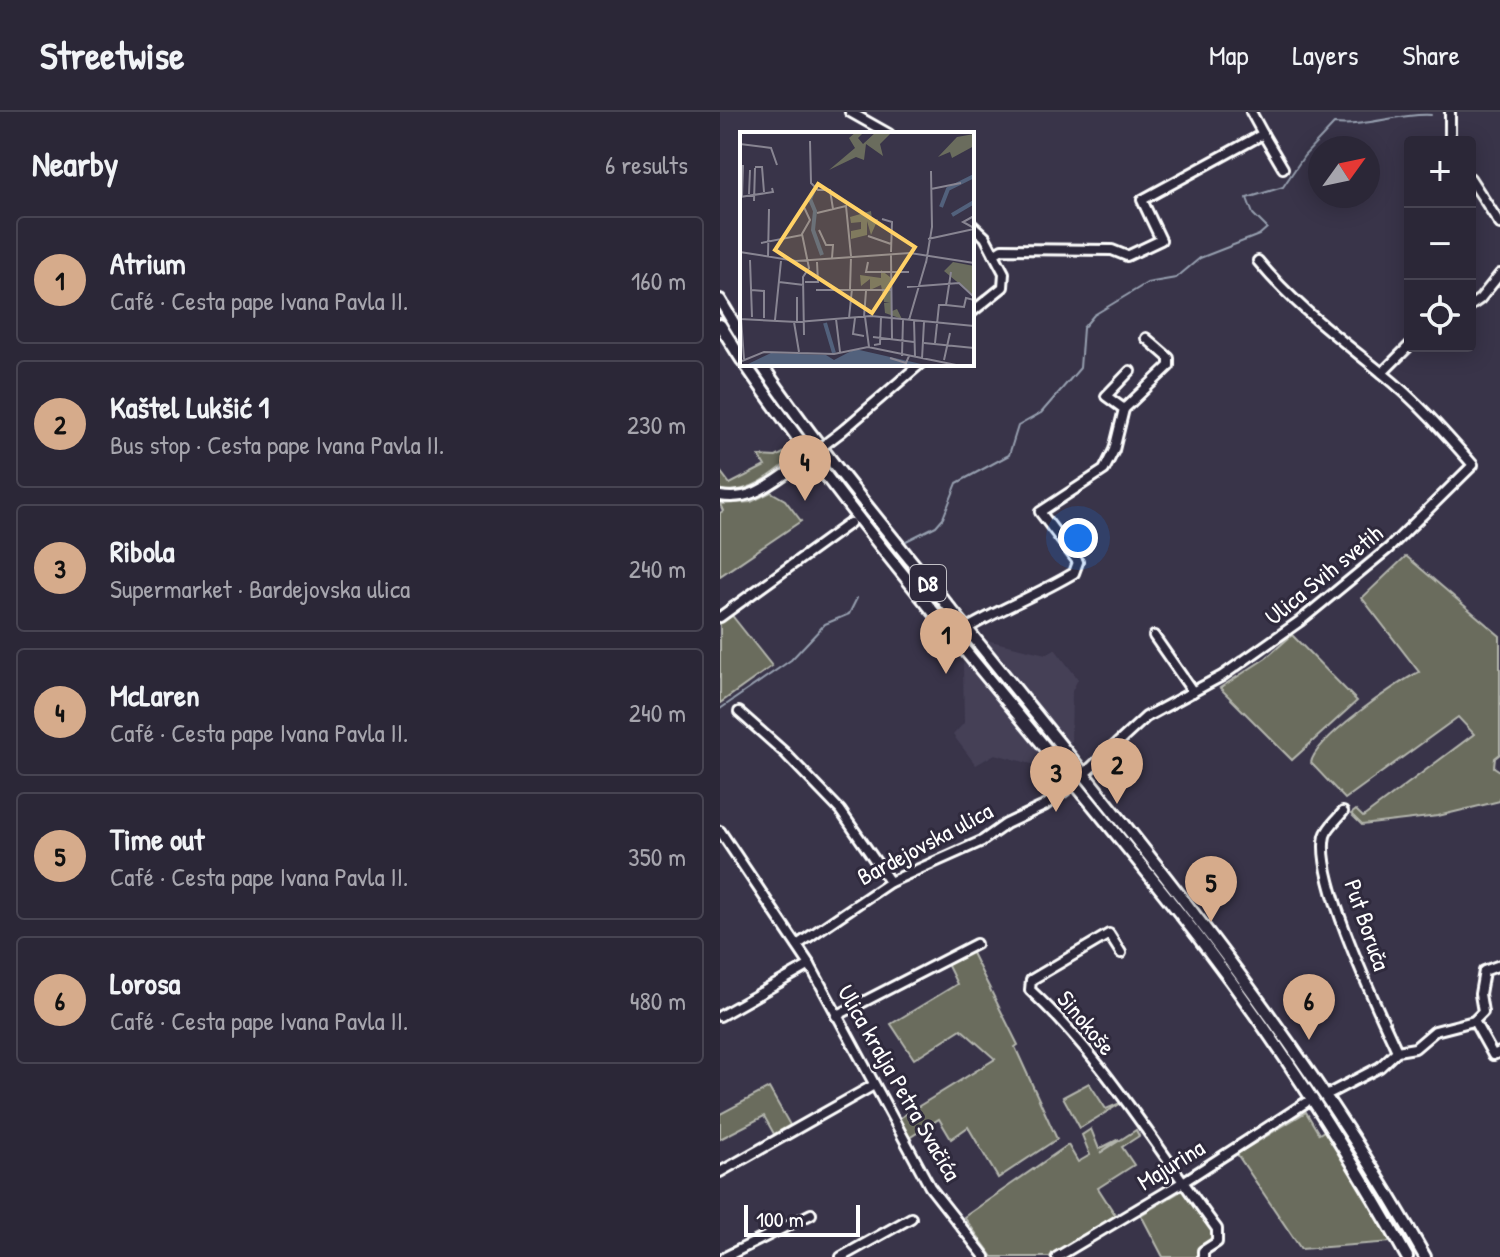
<!DOCTYPE html>
<meta charset="utf-8">
<style>
:root{--surface:#2b2737;--page:#332f3f;--text:#f1f3f6;--muted:#a6a5ad;--line:#474452;--accent:#d6ab8b}
body{margin:0;font-family:"Patrick Hand",sans-serif;background:var(--page);color:var(--text)}
.controls{position:absolute;right:24px;top:24px;display:grid;overflow:hidden;border-radius:8px;box-shadow:0 4px 20px #0003}
.controls button{width:72px;height:72px;display:grid;place-items:center;padding:0;border:0;border-bottom:2px solid var(--line);background:var(--surface);color:var(--text);font:40px sans-serif}
.compass{position:absolute;left:588px;top:24px;width:72px;height:72px;border-radius:50%;background:var(--surface);box-shadow:0 4px 20px #0003;rotate:57deg}
.scale{position:absolute;left:24px;bottom:20px;width:116px;box-sizing:border-box;padding-left:8px;border:4px solid #fff;border-top:0;font-size:22px;line-height:28px;white-space:nowrap;color:#fff;-webkit-text-stroke:6px #2f2a3d;paint-order:stroke}
.you{position:absolute;left:358px;top:426px;width:28px;height:28px;margin:-20px;border:6px solid #fff;border-radius:50%;background:#1a73e8;box-shadow:0 0 0 12px #1a73e833}
.badge{display:grid;place-items:center;width:52px;height:52px;border-radius:50%;background:var(--accent);color:#111;font-size:26px;font-weight:700}
.pin{position:absolute;translate:-50% -66px;filter:drop-shadow(0 2px 4px #0008)}
.pin::after{content:'';position:absolute;top:42px;width:28px;height:24px;background:inherit;clip-path:polygon(0 0,100% 0,50% 100%)}
.list{margin:0;padding:0;list-style:none}
h2{display:flex;justify-content:space-between;align-items:center;height:104px;margin:0;padding:0 32px;font-size:34px}
h2 small{font-size:26px;font-weight:400;color:var(--muted)}
.list li{display:grid;grid-template-columns:52px 1fr auto;gap:24px;align-items:center;box-sizing:border-box;height:128px;margin:0 16px 16px;padding:0 16px;border:2px solid var(--line);border-radius:8px}
.list b{display:block;font-size:30px;white-space:nowrap}
.list p{margin:0;font-size:26px;white-space:nowrap;color:var(--muted)}
.list em{font-size:26px;font-style:normal;color:var(--muted)}
.icon{flex:none;width:44px;height:44px;fill:none;stroke:currentColor;stroke-width:2;stroke-linecap:round;stroke-linejoin:round}
.map{position:relative;flex:none;width:780px;height:1145px;overflow:hidden}
header{display:flex;align-items:center;gap:48px;box-sizing:border-box;height:112px;padding:0 40px;background:var(--surface);border-bottom:2px solid var(--line)}
header strong{font-size:38px}
nav{display:flex;gap:44px;margin-inline-start:auto;font-size:28px}
main{display:flex}
aside{flex:1;background:var(--surface)}
.map>svg:first-child{display:block}
.built{fill:#454057}
.green{fill:#6a6c5d;stroke:#b4b6ae;stroke-width:2}
.lines{fill:none;stroke-linecap:round;stroke-linejoin:round}
.stream{stroke:#97a0b0;stroke-width:2}
.minor-casing{stroke:#fff;stroke-width:14}
.major-casing{stroke:#fff;stroke-width:16}
.minor{stroke:#2f2a3d;stroke-width:8}
.major{stroke:#2f2a3d;stroke-width:10}
.minor-bridge-casing{stroke:#fff;stroke-width:14;stroke-linecap:butt}
.minor-bridge{stroke:#2f2a3d;stroke-width:8}
.labels{text-anchor:middle;stroke-width:6;stroke-linejoin:round;paint-order:stroke}
.shield{fill:#2f2a3d;stroke:#c1bfc5;stroke-width:2}
.shield-label{font-size:22px;font-weight:bold;fill:#fff}
.street-label{font-size:24px;fill:#fff;stroke:#2f2a3d}
.inset-river{fill:none;stroke:#52617c;stroke-width:4}
.inset-road{fill:none;stroke:#888592;stroke-width:2}
.view{fill:#ffd166;fill-opacity:0.15;stroke:#ffd166;stroke-width:4}
.inset-edge{fill:none;stroke:#fff;stroke-width:4}
</style>
<header>
<strong>Streetwise</strong>
<nav><a>Map</a><a>Layers</a><a>Share</a></nav>
</header>
<main>
<aside>
<h2>Nearby<small>6 results</small></h2>
<ul class="list">
<li><span class="badge">1</span><div><b>Atrium</b><p>Café · Cesta pape Ivana Pavla II.</p></div><em>160 m</em></li>
<li><span class="badge">2</span><div><b>Kaštel Lukšić 1</b><p>Bus stop · Cesta pape Ivana Pavla II.</p></div><em>230 m</em></li>
<li><span class="badge">3</span><div><b>Ribola</b><p>Supermarket · Bardejovska ulica</p></div><em>240 m</em></li>
<li><span class="badge">4</span><div><b>McLaren</b><p>Café · Cesta pape Ivana Pavla II.</p></div><em>240 m</em></li>
<li><span class="badge">5</span><div><b>Time out</b><p>Café · Cesta pape Ivana Pavla II.</p></div><em>350 m</em></li>
<li><span class="badge">6</span><div><b>Lorosa</b><p>Café · Cesta pape Ivana Pavla II.</p></div><em>480 m</em></li>
</ul>
</aside>
<div class="map">
<svg width="780" height="1145" viewBox="0 0 780 1145">
<rect width="100%" height="100%" fill="#393449"/>
<filter id="ink" filterUnits="userSpaceOnUse"><feTurbulence type="fractalNoise" baseFrequency=".0125" numOctaves="2"/><feDisplacementMap in="SourceGraphic" scale="16" xChannelSelector="R" yChannelSelector="G"/><feConvolveMatrix kernelMatrix="1 2 1 2 8 2 1 2 1" color-interpolation-filters="sRGB"/></filter>
<g filter="url(#ink)">
<g class="built">
<polygon points="266,528 326,542 335,537 358,567 352,579 351,632 334,618"/>
<polygon points="243,551 260,563 320,636 330,657 275,642 256,653 233,623 244,611"/>
</g>
<g class="green">
<path d="M73 336 76 343C55 361 30 383 0 378V359L10 372 45 354 39 344 56 345Z"/>
<polygon points="51,380 65,388 81,409 0,464 0,401 3,399 0,392 31,390"/>
<path d="M686 444 780 524V642L775 646 774 655 780 659V689L718 704 642 713 631 702 636 698 643 705 754 622 738 605 625 687 591 651C594 628 676 571 699 560L642 486Z"/>
<polygon points="10,501 52,554 0,591 0,508"/>
<polygon points="572,523 637,589 572,648 500,576 546,546"/>
<polygon points="250,837 298,933 295,935 337,1027 278,1066 248,1015 231,1027 219,1007 189,1026 178,1007 275,947 241,917 194,947 171,912 237,872 226,850"/>
<polygon points="369,971 386,997 403,990 360,1016 343,985"/>
<polygon points="49,976 70,1013 54,1022 44,1004 0,1027 0,1002"/>
<polygon points="586,1000 599,1022 604,1019 673,1130 581,1137 517,1042"/>
<polygon points="371,1017 379,1037 399,1027 380,1041 416,1018 419,1024 402,1035 414,1053 378,1076 396,1104 329,1145 273,1145 244,1105 348,1033 358,1050 370,1043 362,1023"/>
<polygon points="463,1078 491,1118 493,1127 477,1140 480,1145 443,1145 421,1103"/>
</g>
<g class="lines">
<g class="stream">
<path d="M186 429 216 414 223 406 237 371 289 343 298 314 321 301 360 256 363 216 374 203 427 171 456 166 480 146 539 123 547 116 533 102 527 86 563 75 584 44 614 12C648 15 679 1 711 3"/>
<polyline points="0,597 71,548 105,512 129,502 137,486"/>
</g>
<defs>
<g id="minor">
<polyline points="130,0 169,22"/>
<polyline points="730,0 730,30"/>
<polyline points="543,22 563,56"/>
<polyline points="750,66 780,112"/>
<polyline points="252,113 265,125 274,142"/>
<polyline points="750,194 760,187 780,162"/>
<polyline points="252,200 283,175 284,161 274,142 282,137 392,138 407,144 441,128 422,88 543,22 531,0"/>
<polyline points="662,261 690,233"/>
<polyline points="404,297 449,254 449,246 426,226"/>
<polyline points="121,320 200,252"/>
<path d="M0 384C30 389 48 374 71 358"/>
<polyline points="0,505 130,411"/>
<path d="M246 517C282 496 319 482 354 461L358 450 320 400 384 358 394 338 404 297 386 284 410 259"/>
<polyline points="434,524 473,580"/>
<polyline points="19,600 64,640 120,698 170,770"/>
<path d="M363 663 426 605 502 564 580 509 669 436 753 353C725 321 696 288 662 261 619 226 573 192 538 149"/>
<path d="M623 700C618 706 607 716 605 724 595 767 658 897 677 939"/>
<polyline points="0,719 90,853 210,1075 265,1145"/>
<polyline points="77,833 170,770 262,729 286,712 324,694 354,672"/>
<path d="M401 841 389 822 311 868 310 878C384 946 437 1037 497 1117V1130L483 1139V1145"/>
<polyline points="0,904 90,853"/>
<polyline points="116,904 256,832"/>
<polyline points="754,909 773,943 780,940"/>
<polyline points="612,980 660,955 677,939 695,936 715,919 754,909 763,900 760,882 764,859 780,853"/>
<polyline points="0,1060 154,973"/>
<polyline points="5,1145 91,1102"/>
<polyline points="121,1145 191,1106"/>
<polyline points="337,1145 463,1070 585,991"/>
</g>
<g id="major">
<polyline points="0,188 22,225"/>
<polyline points="0,213 22,248"/>
<path d="M25 252C163 453 330 633 479 826 556 927 625 1034 687 1145"/>
<path d="M41 252C109 352 188 444 264 538 421 733 582 926 705 1145"/>
</g>
</defs>
<use href="#minor" class="minor-casing"/>
<use href="#major" class="major-casing"/>
<use href="#minor" class="minor"/>
<use href="#major" class="major"/>
<defs>
<polyline id="minor-bridge" points="71,358 121,320"/>
</defs>
<use href="#minor-bridge" class="minor-bridge-casing"/>
<use href="#minor-bridge" class="minor-bridge"/>
</g>
</g>
<g class="labels">
<rect class="shield" x="190" y="453" width="36" height="36" rx="6"/>
<g class="shield-label">
<text x="208" y="479">D8</text>
</g>
<g class="street-label">
<text transform="translate(604 463) rotate(-39)" y="8">Ulica Svih svetih</text>
<text transform="translate(205 732) rotate(-28)" y="8">Bardejovska ulica</text>
<text transform="translate(647 813) rotate(71)" y="8">Put Boruča</text>
<text transform="translate(366 911) rotate(50)" y="8">Sinokoše</text>
<text transform="translate(179 971) rotate(60)" y="8">Ulica kralja Petra Svačića</text>
<text transform="translate(451 1053) rotate(-32)" y="8">Majurina</text>
</g>
</g>
<g transform="translate(20 20)">
<rect width="234" height="234" fill="#393449"/>
<path d="M116 0H124L118 6 123 12 136 0H152L140 12 143 24 126 12 124 28 116 25 89 38 115 16 109 6ZM234 2V14L212 26 210 20 198 25 217 5ZM131 79 132 88 138 87 131 103 127 89V103L111 107V99L121 97V90L111 91 110 85ZM213 130 234 134V164L204 139ZM141 138 150 145 152 179 157 177 162 187 145 181 144 171H150L144 170 141 153 130 158V147L121 154 120 143 141 146Z" fill="#6a6c5d"/>
<path d="M115 217 190 234H4L31 221 86 223 94 228Z" fill="#52617c"/>
<path class="inset-river" d="M74 58 70 67 75 79 73 98 82 123M201 75 208 57 234 44M212 83 234 70M85 191 94 221"/>
<path class="inset-road" d="M70 9 71 51 78 58H90L93 77M0 12 31 16 37 33M15 35H22L24 60M191 57 221 51M9 62 10 38M2 64 3 33M0 65 33 60 32 56M14 69 15 36M63 73 70 88 62 102 69 136 63 145 64 203M77 81 106 74 111 124M234 84 223 90 234 96M142 87 152 90 151 120M79 98 86 113H93L92 126M128 104 151 112M188 107 234 97M21 111 62 103M0 120 56 129 170 121 234 131M151 123 152 207M28 125 29 77M10 128 12 185M128 130 126 140H169M186 131 192 95 191 39M39 150 64 153M65 150H78L77 130M167 155 219 151 234 165M110 157 111 125M11 158 24 159V186M76 158H151M206 173 224 175 226 166 234 168M124 185 126 159M125 185 129 215M1 186 4 227M109 186 112 157M115 186 113 202 124 204M0 187 57 190 131 184 234 194M96 187 100 220M35 188 41 129M169 188 186 130M174 188 175 225M54 190 59 220M57 190V165M133 205 174 210M184 211 234 216M195 211 199 173H206L211 140M134 213 140 212 141 185M162 224 163 188M150 226 166 231 169 224M182 227 184 190M204 228 210 201M2 229 24 220 94 222 128 215 221 234"/>
<path class="view" d="M78 52 175 115 132 181 35 118Z"/>
<rect width="234" height="234" class="inset-edge"/>
</g>
</svg>
<div class="controls">
<button>+</button>
<button>−</button>
<button><svg class="icon" aria-label="locate" viewBox="0 0 24 24"><circle cx="12" cy="12" r="6"/><path d="M12 2v4M12 18v4M2 12h4M18 12h4"/></svg></button>
</div>
<svg class="compass" viewBox="-18 -18 36 36"><path d="M0-13l5 13h-10z" fill="#e53935"/><path d="M0 13l5-13h-10z" fill="#a6a5ad"/></svg>
<div class="scale">100 m</div>
<div class="you"></div>
<div class="pin badge" style="left:226px;top:562px">1</div>
<div class="pin badge" style="left:397px;top:692px">2</div>
<div class="pin badge" style="left:336px;top:700px">3</div>
<div class="pin badge" style="left:85px;top:389px">4</div>
<div class="pin badge" style="left:491px;top:810px">5</div>
<div class="pin badge" style="left:589px;top:928px">6</div>
</div>
</main>
